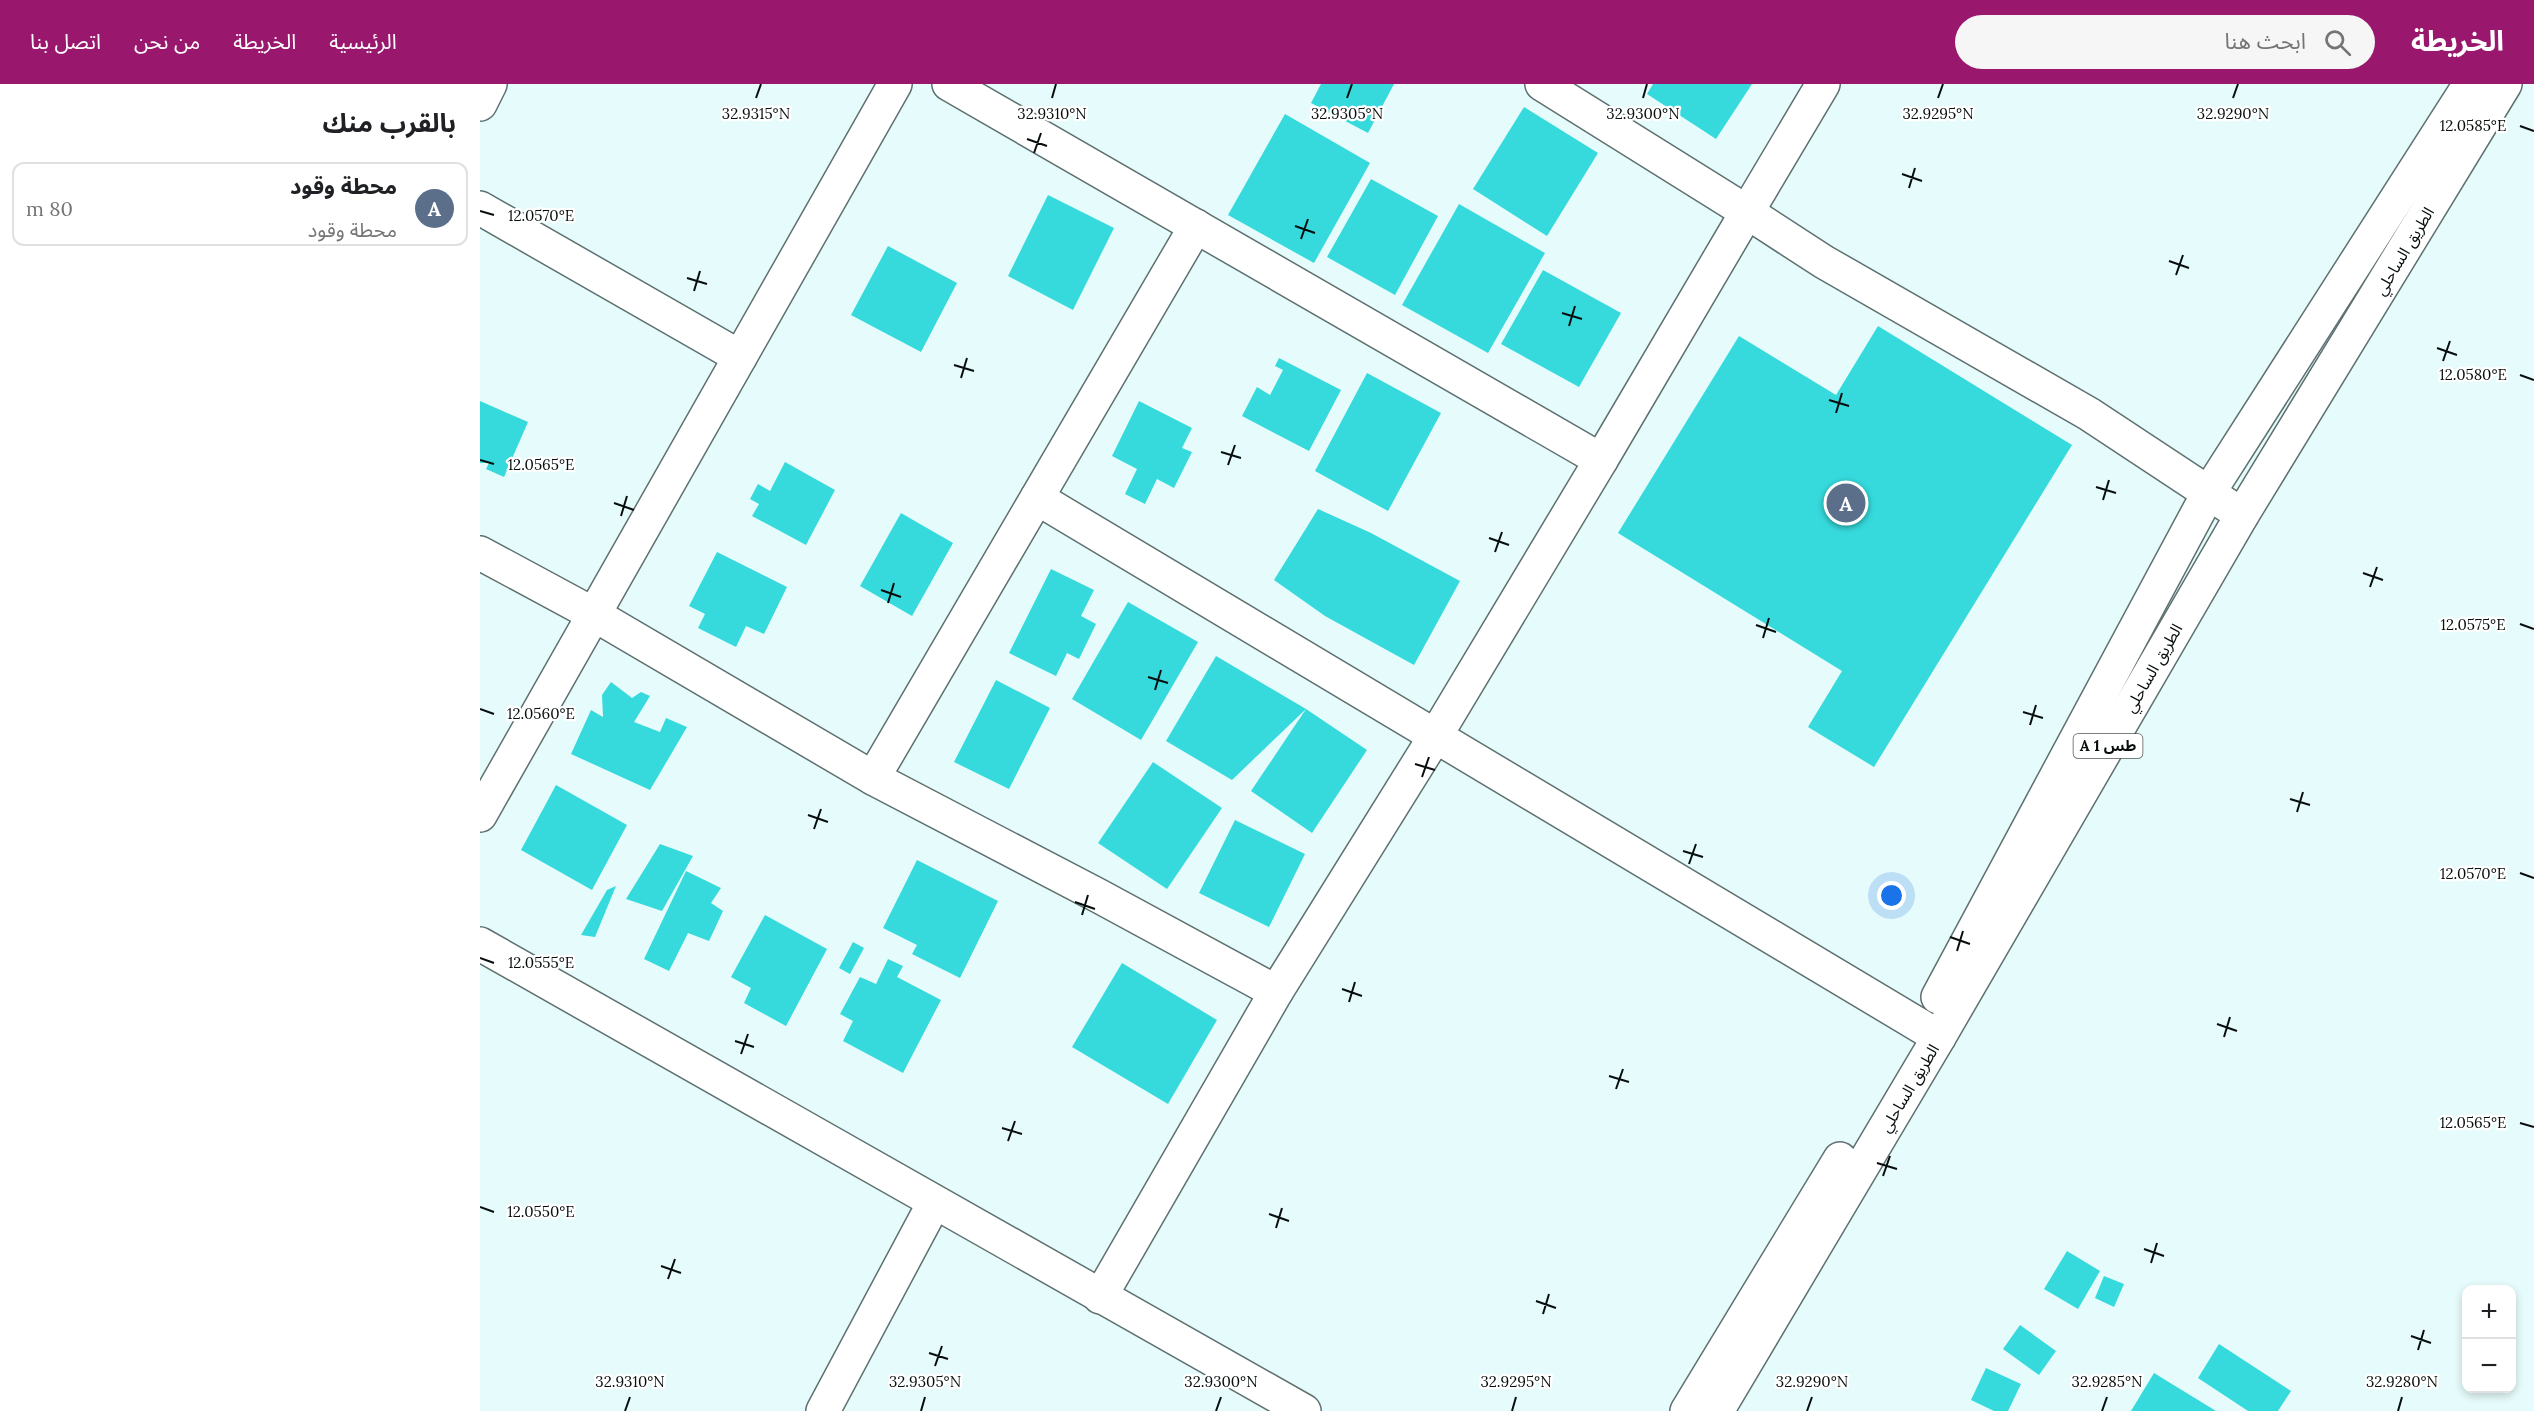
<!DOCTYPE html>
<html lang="ar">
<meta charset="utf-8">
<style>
:root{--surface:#fff;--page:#f6f6f6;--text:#202124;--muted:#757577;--line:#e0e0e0;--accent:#99176d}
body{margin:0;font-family:Lora,"Noto Sans Arabic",serif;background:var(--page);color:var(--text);direction:rtl}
.controls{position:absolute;right:18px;bottom:18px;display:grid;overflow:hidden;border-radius:12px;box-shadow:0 3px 9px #0003}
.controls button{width:54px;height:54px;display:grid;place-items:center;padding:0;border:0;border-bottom:2px solid var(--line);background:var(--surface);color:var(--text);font:30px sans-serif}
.you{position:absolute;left:1412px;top:812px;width:21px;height:21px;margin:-15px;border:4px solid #fff;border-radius:50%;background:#1a73e8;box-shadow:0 0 0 9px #1a73e833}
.badge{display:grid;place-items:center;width:39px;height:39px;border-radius:50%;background:var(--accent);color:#fff;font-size:20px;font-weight:700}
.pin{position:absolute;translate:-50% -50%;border:3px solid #fff;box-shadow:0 2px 6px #0006}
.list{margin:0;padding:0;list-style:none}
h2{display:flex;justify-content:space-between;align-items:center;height:78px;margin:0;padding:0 24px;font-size:26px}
h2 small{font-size:20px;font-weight:400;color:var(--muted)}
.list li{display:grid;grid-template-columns:39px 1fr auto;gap:18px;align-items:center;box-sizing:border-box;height:84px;margin:0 12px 12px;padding:0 12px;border:2px solid var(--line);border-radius:12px}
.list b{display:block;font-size:22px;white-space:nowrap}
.list p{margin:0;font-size:20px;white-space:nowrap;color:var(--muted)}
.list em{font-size:20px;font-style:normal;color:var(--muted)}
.icon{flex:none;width:33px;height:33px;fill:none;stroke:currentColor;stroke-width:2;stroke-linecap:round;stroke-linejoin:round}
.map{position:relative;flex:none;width:2054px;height:1327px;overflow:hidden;direction:ltr}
header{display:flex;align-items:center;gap:36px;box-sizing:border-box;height:84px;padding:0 30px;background:var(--accent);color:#fff}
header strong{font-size:28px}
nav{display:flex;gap:33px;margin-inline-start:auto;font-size:21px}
.search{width:420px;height:54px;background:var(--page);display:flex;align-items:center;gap:15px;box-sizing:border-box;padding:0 21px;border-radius:33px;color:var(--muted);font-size:22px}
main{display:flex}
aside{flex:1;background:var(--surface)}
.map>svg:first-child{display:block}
.building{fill:#36dadc}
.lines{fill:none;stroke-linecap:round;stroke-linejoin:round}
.street-casing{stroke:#5e7070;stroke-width:36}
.highway-casing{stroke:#5e7070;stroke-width:36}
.street{stroke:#fff;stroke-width:33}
.highway{stroke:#fff;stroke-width:33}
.ticks{fill:none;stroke:#080e0e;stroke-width:2}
.labels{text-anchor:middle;stroke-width:4.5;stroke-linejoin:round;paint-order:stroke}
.shield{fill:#fff;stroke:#525656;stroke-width:1.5}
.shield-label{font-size:15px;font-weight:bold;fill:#080e0e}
.street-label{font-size:16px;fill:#080e0e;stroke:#fff}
.ticks-label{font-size:15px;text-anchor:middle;fill:#080e0e;stroke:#fff;stroke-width:4.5;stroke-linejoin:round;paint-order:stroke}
</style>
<header>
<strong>الخريطة</strong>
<div class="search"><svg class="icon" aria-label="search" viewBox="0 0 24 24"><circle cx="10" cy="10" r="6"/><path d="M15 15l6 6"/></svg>ابحث هنا</div>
<nav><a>الرئيسية</a><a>الخريطة</a><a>من نحن</a><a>اتصل بنا</a></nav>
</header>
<main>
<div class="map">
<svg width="2054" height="1327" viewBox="0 0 2054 1327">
<rect width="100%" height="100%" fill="#e6fbfb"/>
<g class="building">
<polygon points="841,0 914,0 888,49 831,19"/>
<polygon points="1173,0 1272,0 1236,55 1167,10"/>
<polygon points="1044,23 1118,69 1067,152 993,105"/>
<polygon points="805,30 890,79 834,179 748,131"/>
<polygon points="891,95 958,132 915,211 847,173"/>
<polygon points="568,111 634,144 593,226 528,192"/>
<polygon points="979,120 1065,169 1008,269 922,221"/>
<polygon points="408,162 477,199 441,268 371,231"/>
<polygon points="1063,186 1141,229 1099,303 1021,260"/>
<polygon points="1398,242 1592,361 1394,683 1328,643 1362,587 1138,449 1259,252 1356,311"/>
<polygon points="799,274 861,306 829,367 762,332 777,303 790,311 803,286 795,282"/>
<polygon points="887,289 961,329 908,427 835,387"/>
<polygon points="0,317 48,338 24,393 6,385 9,379 0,379"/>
<polygon points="659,317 712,344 702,364 712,368 694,404 677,395 665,420 645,410 657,385 632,372"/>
<polygon points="305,378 355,406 326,461 272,432 279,420 270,415 278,400 290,407"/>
<polygon points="838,425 891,449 980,497 934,581 845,532 794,496"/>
<polygon points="421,429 473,459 432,532 380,502"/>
<polygon points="237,468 307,503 284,550 266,542 256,563 218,544 225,530 209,522"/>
<polygon points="571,485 614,506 601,532 616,540 599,575 587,569 576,592 529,569"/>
<polygon points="648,518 718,558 661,656 592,615"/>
<polygon points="736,572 826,625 887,666 832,749 771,707 826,625 752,696 686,657"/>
<polygon points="516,596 570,624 529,705 474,678"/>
<polygon points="131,598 152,614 161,608 170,612 154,638 180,648 186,634 207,643 170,706 91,670 111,626 123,633 122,611"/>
<polygon points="673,678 742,724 687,805 618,759"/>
<polygon points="76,701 147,741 112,806 41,766"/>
<polygon points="755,736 825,770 789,843 719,809"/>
<polygon points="180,760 213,772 182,827 146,815"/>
<polygon points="437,776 518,817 480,894 432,870 437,861 403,844"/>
<polygon points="206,787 241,804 231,819 243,827 229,857 208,849 189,887 164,875"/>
<polygon points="136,802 115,853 101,851 127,806"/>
<polygon points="285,831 347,865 306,942 264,919 271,904 251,893"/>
<polygon points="373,858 384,864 370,890 359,884"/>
<polygon points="408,875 423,882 417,893 461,916 423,989 363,957 373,937 360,930 380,893 396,900"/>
<polygon points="642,879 737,936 688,1020 592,963"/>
<polygon points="1587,1167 1620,1187 1598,1225 1564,1205"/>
<polygon points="1624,1192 1644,1200 1634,1223 1615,1214"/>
<polygon points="1540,1241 1576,1267 1559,1291 1523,1265"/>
<polygon points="1739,1260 1811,1307 1798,1327 1768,1327 1718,1294"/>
<polygon points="1506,1284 1541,1300 1528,1327 1514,1327 1491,1316"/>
<polygon points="1674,1289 1736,1327 1651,1327"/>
</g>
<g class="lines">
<defs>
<g id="street">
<polyline points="469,0 1121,376 1267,128 1344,178 1609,330 1762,431"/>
<polyline points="1062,0 1267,128 1343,0"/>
<polyline points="0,20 10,0"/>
<polyline points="0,124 260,273"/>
<polyline points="557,414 1459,953"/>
<polyline points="0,469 115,531 393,694 716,142"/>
<polyline points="393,694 619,812 796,908"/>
<polyline points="0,731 415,0"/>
<polyline points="0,860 824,1327"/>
<polyline points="620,1213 796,908 956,651 1121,376"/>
<polyline points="343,1327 454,1119"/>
</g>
<g id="highway">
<polyline points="1458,913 1729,408 1990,0"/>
<polyline points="1207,1327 1360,1075"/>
<polyline points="1237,1327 1459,953 1762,431 2025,0"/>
</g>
</defs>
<use href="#street" class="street-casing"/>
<use href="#highway" class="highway-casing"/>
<use href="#street" class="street"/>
<use href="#highway" class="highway"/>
</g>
<path class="ticks" d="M276 14 281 0M572 14 576 0M867 14 872 0M1163 14 1167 0M1458 14 1463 0M1753 14 1758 0M2040 42 2054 47M547 55 567 62M554 69 561 49M1422 90 1442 97M1429 104 1435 84M0 127 14 131M815 142 835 149M821 155 828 135M1689 177 1709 184M1696 191 1703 171M207 194 227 200M214 207 220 187M1082 229 1102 235M1089 242 1095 222M1957 264 1977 271M1963 277 1970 257M474 281 494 287M2040 291 2054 296M481 294 487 274M1349 316 1369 322M1356 329 1362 309M741 368 761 374M0 376 14 380M748 381 755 361M1616 403 1636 409M1623 416 1629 396M134 419 154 426M141 432 147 412M1009 454 1029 461M1015 468 1022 448M1883 489 1903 496M1890 503 1897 483M401 506 421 513M408 519 414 499M2040 540 2054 545M1276 541 1296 548M1283 554 1289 534M668 593 688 599M675 606 681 586M0 625 14 630M1543 628 1563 634M1550 641 1556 621M935 680 955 686M942 693 949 673M1810 715 1830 721M1817 728 1823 708M328 731 348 738M334 745 341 725M1203 767 1223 773M1209 780 1216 760M2040 789 2054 794M595 818 615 825M602 831 608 811M1470 853 1490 860M1477 867 1483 847M0 874 14 879M862 905 882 912M869 918 875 898M1737 940 1757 947M1744 953 1750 933M255 957 274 963M261 970 268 950M1129 992 1149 998M1136 1005 1143 985M2040 1039 2054 1043M522 1044 542 1050M528 1057 535 1037M1397 1079 1417 1085M1403 1092 1410 1072M0 1123 14 1128M789 1130 809 1137M796 1144 802 1124M1664 1165 1684 1172M1671 1179 1677 1159M181 1182 201 1189M188 1195 195 1175M1056 1217 1076 1224M1063 1230 1069 1210M1931 1252 1951 1259M1938 1266 1944 1246M449 1269 468 1275M455 1282 462 1262M145 1327 150 1313M441 1327 445 1313M736 1327 741 1313M1032 1327 1036 1313M1327 1327 1332 1313M1622 1327 1627 1313M1918 1327 1922 1313"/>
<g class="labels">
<rect class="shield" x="1593.5" y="650" width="69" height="24" rx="4.5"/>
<g class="shield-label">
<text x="1628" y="667">A 1 طس</text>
</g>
<g class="street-label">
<text transform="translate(1924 167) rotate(-59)" y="6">الطريق الساحلي</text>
<text transform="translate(1673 584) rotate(-60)" y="6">الطريق الساحلي</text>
<text transform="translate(1429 1004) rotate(-59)" y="6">الطريق الساحلي</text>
</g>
</g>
<g class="ticks-label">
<text x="276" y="35">32.9315°N</text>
<text x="572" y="35">32.9310°N</text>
<text x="867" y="35">32.9305°N</text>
<text x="1163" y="35">32.9300°N</text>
<text x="1458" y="35">32.9295°N</text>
<text x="1753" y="35">32.9290°N</text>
<text x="1993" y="47">12.0585°E</text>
<text x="61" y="137">12.0570°E</text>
<text x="1993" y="296">12.0580°E</text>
<text x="61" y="386">12.0565°E</text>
<text x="1993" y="546">12.0575°E</text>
<text x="61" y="635">12.0560°E</text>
<text x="1993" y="795">12.0570°E</text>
<text x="61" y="884">12.0555°E</text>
<text x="1993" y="1044">12.0565°E</text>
<text x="61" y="1133">12.0550°E</text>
<text x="150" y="1303">32.9310°N</text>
<text x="445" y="1303">32.9305°N</text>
<text x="741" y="1303">32.9300°N</text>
<text x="1036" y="1303">32.9295°N</text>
<text x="1332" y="1303">32.9290°N</text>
<text x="1627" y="1303">32.9285°N</text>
<text x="1922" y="1303">32.9280°N</text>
</g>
</svg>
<div class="controls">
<button>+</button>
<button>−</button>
</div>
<div class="you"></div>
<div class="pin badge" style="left:1366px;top:419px;background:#5c6f8a">A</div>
</div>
<aside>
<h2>بالقرب منك<small></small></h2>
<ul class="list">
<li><span class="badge" style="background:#5c6f8a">A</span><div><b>محطة وقود</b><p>محطة وقود</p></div><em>80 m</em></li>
</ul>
</aside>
</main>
